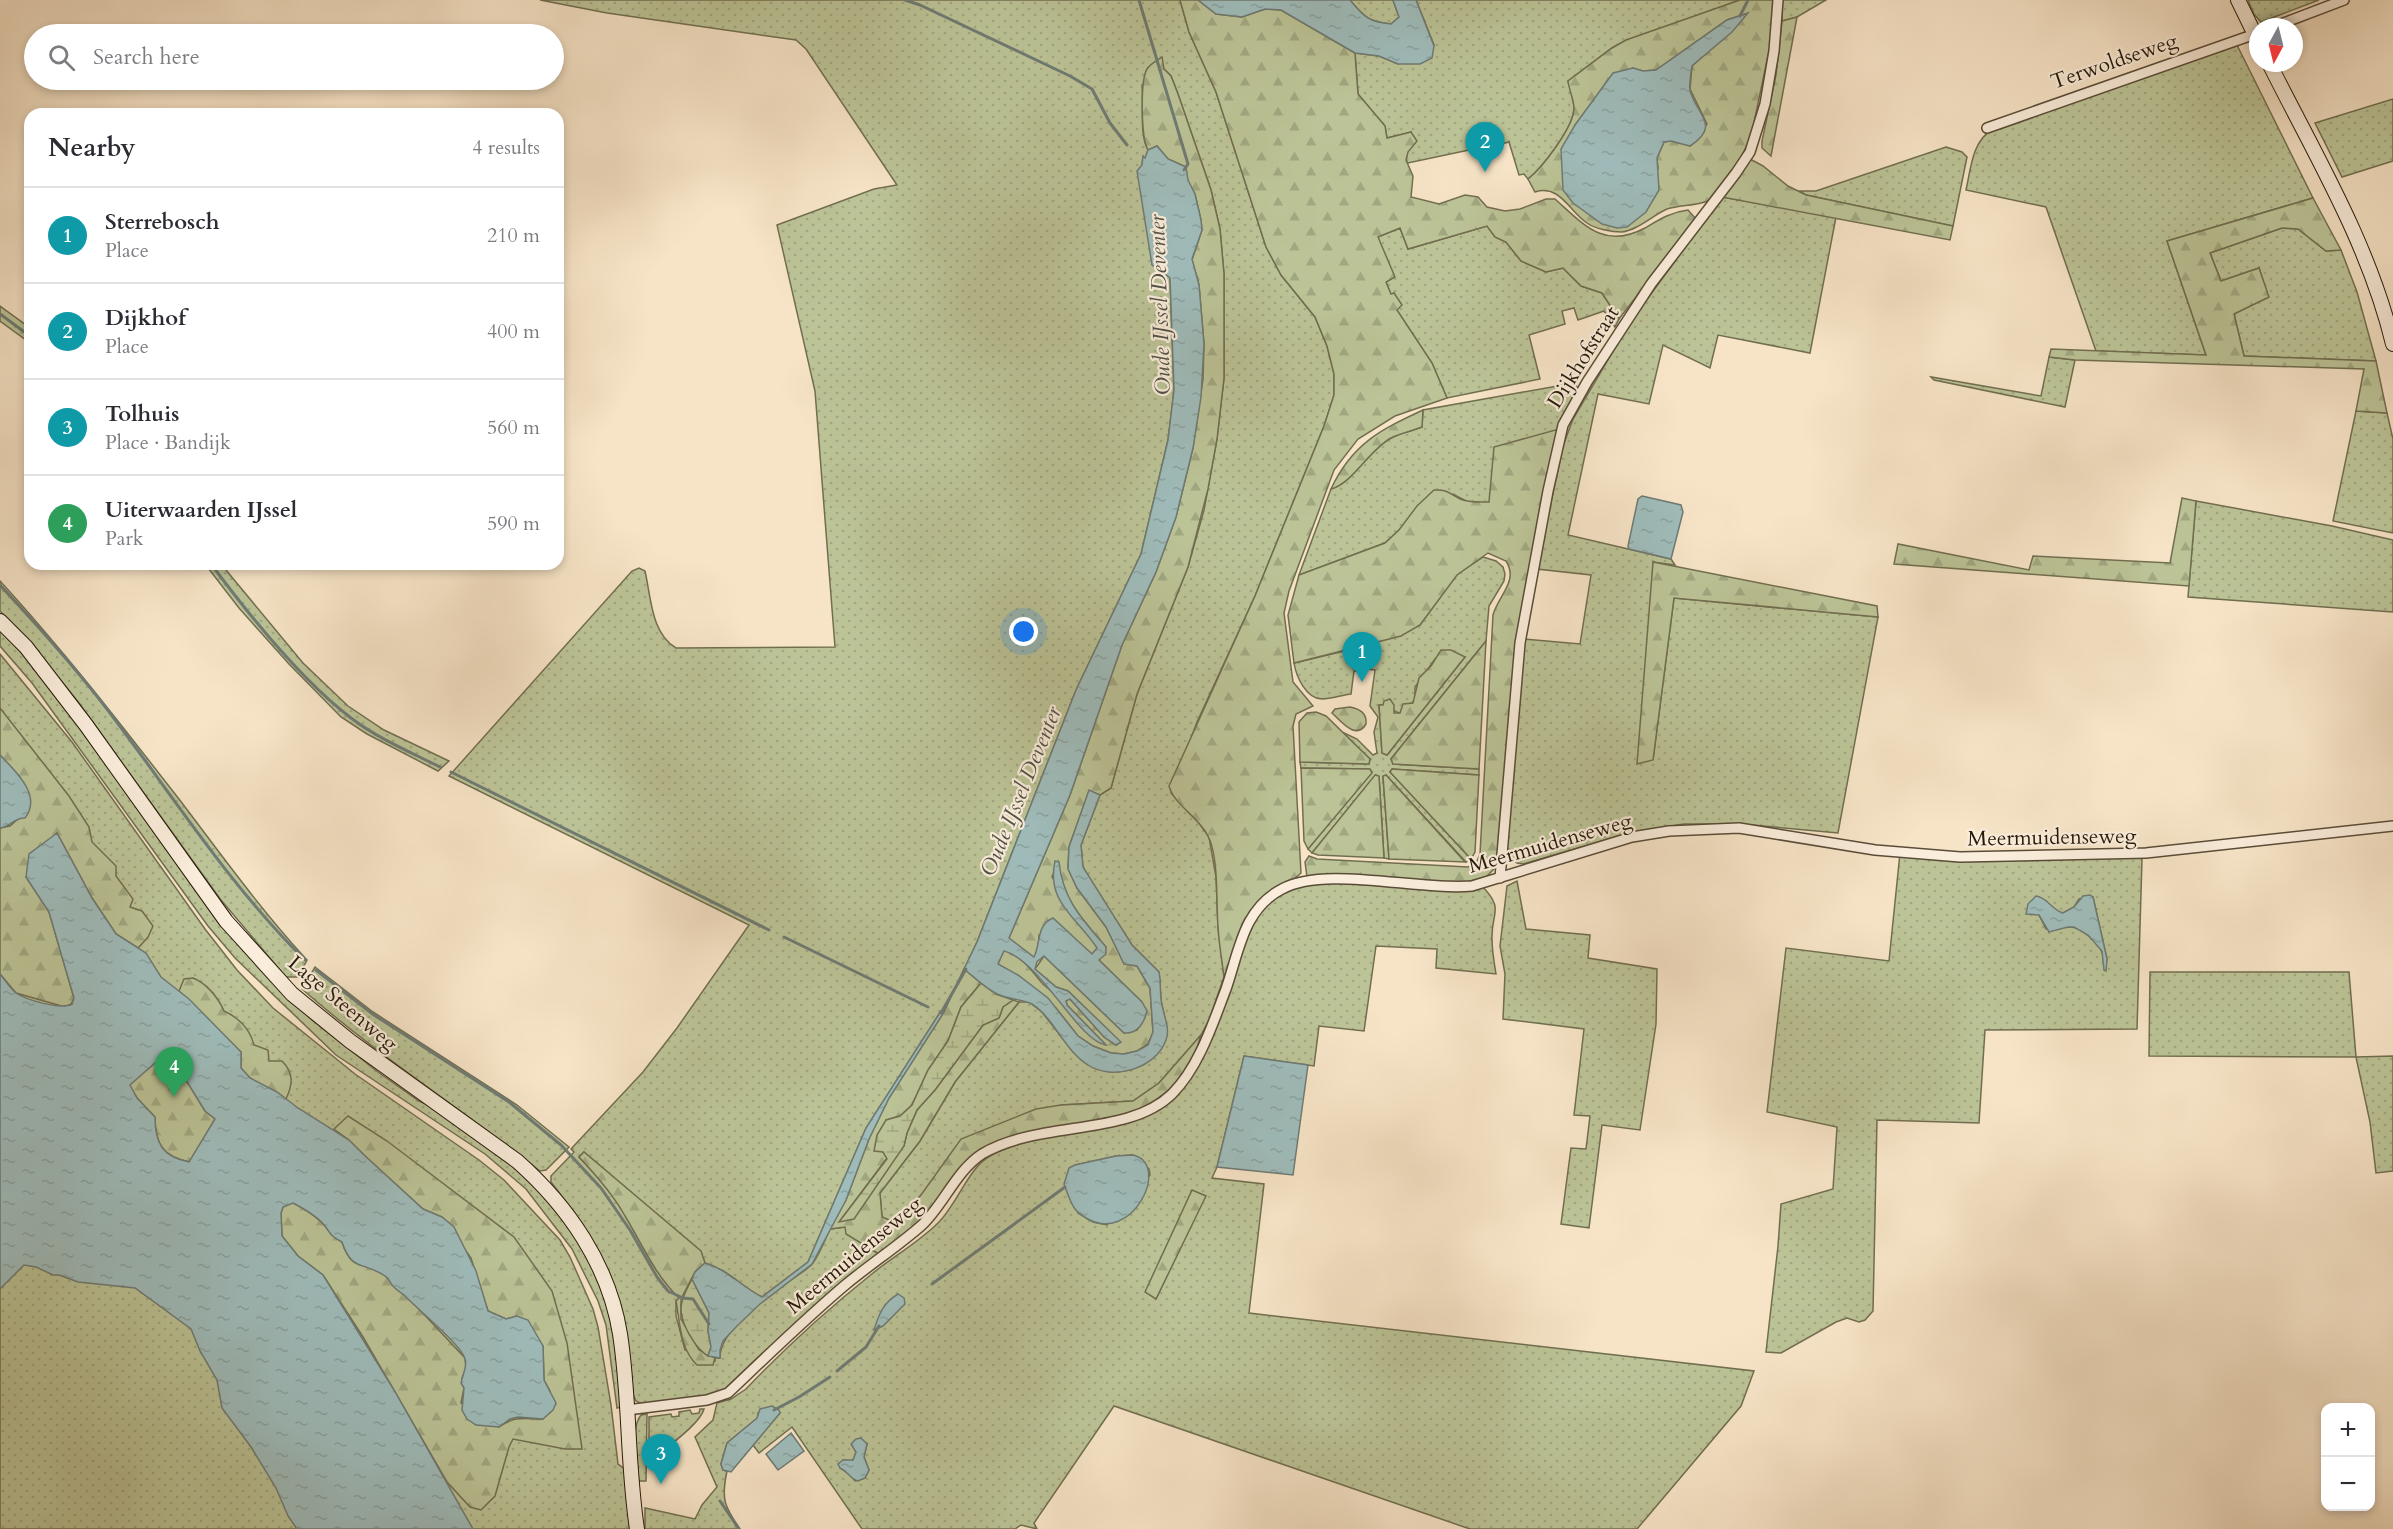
<!DOCTYPE html>
<meta charset="utf-8">
<style>
:root{--surface:#fff;--page:#f7f7f7;--text:#2b2b33;--muted:#7c7c81;--line:#e1e1e2;--accent:#8f2418}
body{margin:0;font-family:Cardo,serif;background:var(--page);color:var(--text)}
.controls{position:absolute;right:18px;bottom:18px;display:grid;overflow:hidden;border-radius:12px;box-shadow:0 3px 9px #0003}
.controls button{width:54px;height:54px;display:grid;place-items:center;padding:0;border:0;border-bottom:2px solid var(--line);background:var(--surface);color:var(--text);font:30px sans-serif}
.compass{position:absolute;left:2249px;top:18px;width:54px;height:54px;border-radius:50%;background:var(--surface);box-shadow:0 3px 9px #0003;rotate:187deg}
.you{position:absolute;left:1024px;top:632px;width:21px;height:21px;margin:-15px;border:4px solid #fff;border-radius:50%;background:#1a73e8;box-shadow:0 0 0 9px #1a73e833}
.badge{display:grid;place-items:center;width:39px;height:39px;border-radius:50%;background:var(--accent);color:#fff;font-size:20px;font-weight:700}
.pin{position:absolute;translate:-50% -50px;filter:drop-shadow(0 2px 3px #0008)}
.pin::after{content:'';position:absolute;top:32px;width:21px;height:18px;background:inherit;clip-path:polygon(0 0,100% 0,50% 100%)}
.list{margin:0;padding:0;list-style:none}
h2{display:flex;justify-content:space-between;align-items:center;height:78px;margin:0;padding:0 24px;font-size:26px}
h2 small{font-size:20px;font-weight:400;color:var(--muted)}
.list li{display:grid;grid-template-columns:39px 1fr auto;gap:18px;align-items:center;box-sizing:border-box;height:96px;padding:0 24px;border-top:2px solid var(--line)}
.list b{display:block;font-size:22px;white-space:nowrap}
.list p{margin:0;font-size:20px;white-space:nowrap;color:var(--muted)}
.list em{font-size:20px;font-style:normal;color:var(--muted)}
.icon{flex:none;width:33px;height:33px;fill:none;stroke:currentColor;stroke-width:2;stroke-linecap:round;stroke-linejoin:round}
.map{position:relative;flex:none;width:2393px;height:1529px;overflow:hidden}
.search{position:absolute;background:var(--surface);box-shadow:0 3px 9px #0003;left:24px;top:24px;width:540px;height:66px;display:flex;align-items:center;gap:15px;box-sizing:border-box;padding:0 21px;border-radius:33px;color:var(--muted);font-size:22px}
.panel{position:absolute;background:var(--surface);box-shadow:0 3px 9px #0003;left:24px;top:108px;width:540px;height:462px;border-radius:18px}
.map>svg:first-child{display:block}
.grass{fill:url(#grass-dots);stroke:#716e50;stroke-width:1.5;fill-rule:evenodd}
.forest{fill:url(#forest-firs);stroke:#716e50;stroke-width:1.5;fill-rule:evenodd}
.wetland{fill:url(#wetland-marsh);stroke:#716e50;stroke-width:1.5}
.water{fill:url(#water-ripples);stroke:#6f7b74;stroke-width:1.5;fill-rule:evenodd}
.lines{fill:none;stroke-linecap:round;stroke-linejoin:round}
.stream{stroke:#6f7b74;stroke-width:3}
.street-casing{stroke:#5a4c38;stroke-width:12}
.secondary-casing{stroke:#261908;stroke-width:16}
.street{stroke:#faeddb;stroke-width:9}
.secondary{stroke:#faeddb;stroke-width:14}
.labels{text-anchor:middle;stroke-width:4.5;stroke-linejoin:round;paint-order:stroke}
.street-label{font-size:21px;fill:#261908;stroke:#faeddb}
.water-label{font-size:22px;font-style:italic;fill:#505247;stroke:#faeddb}
</style>
<div class="map">
<svg width="2393" height="1529" viewBox="0 0 2393 1529">
<defs>
<pattern id="grass-dots" width="8" height="8" patternUnits="userSpaceOnUse" patternTransform="scale(1.5)"><rect width="8" height="8" fill="#bcc497"/><path d="M2 2h.1M6 6h.1" fill="none" stroke="#a1a881" stroke-width="1.8" stroke-linecap="round"/></pattern>
<pattern id="forest-firs" width="22" height="20" patternUnits="userSpaceOnUse" patternTransform="scale(1.5)"><rect width="22" height="20" fill="#bcc497"/><path d="M5 1l3.5 6h-7zM16 11l3.5 6h-7z" fill="#a1a881"/></pattern>
<pattern id="wetland-marsh" width="20" height="14" patternUnits="userSpaceOnUse" patternTransform="scale(1.5)"><rect width="20" height="14" fill="#bcc497"/><path d="M1 5h8M5 5V1M11 12h8M15 12V8" fill="none" stroke="#a1a881"/></pattern>
<pattern id="water-ripples" width="26" height="14" patternUnits="userSpaceOnUse" patternTransform="scale(1.5)"><rect width="26" height="14" fill="#9fbdbc"/><path d="M2 4q2-2 4 0t4 0M15 11q2-2 4 0t4 0" fill="none" stroke="#89a2a0"/></pattern>
</defs>
<rect width="100%" height="100%" fill="#f7e4c7"/>
<filter id="stains"><feTurbulence type="fractalNoise" baseFrequency=".00333" numOctaves="4"/><feColorMatrix values="0 0 0 0 .2 0 0 0 0 .09 0 0 0 0 .02 0 0 0 .5 -.17"/></filter>
<radialGradient id="worn" r=".72"><stop offset=".6" stop-color="#630" stop-opacity="0"/><stop offset="1" stop-color="#630" stop-opacity=".3"/></radialGradient>
<g class="grass">
<path d="M540 0H1180L1189 32 1216 92 1266 247 1281 275 1315 317 1327 346 1334 374V395L1324 426 1255 596 1197 722 1171 793 1195 817 1209 837 1216 877 1218 927 1224 977 1209 1020 1201 1035 1159 1083 1133 1101 1061 1105 921 1195 906 1212 891 1221 882 1217 880 1193 920 1141 955 1082 1019 1002H1029L1042 1012 1073 1052 1118 1072 1130 1070 1145 1064 1167 1029 1161 1000 1159 972 1132 945 1101 898 1083 867 1081 845 1100 795 1111 788 1137 694 1188 567 1204 510 1217 439 1224 378V274L1220 229 1211 190 1178 94 1171 76 1164 69 1142 85C1144 105 1139 134 1148 150L1145 159 1143 157 1142 165 1152 264 1170 277 1174 390 1168 440 1141 554 1076 690 977 942 944 1012 941 1011 866 1128 808 1262 762 1297C742 1287 727 1269 705 1263L700 1251 584 1152 579 1157C596 1175 613 1194 626 1216 642 1245 655 1275 680 1298L676 1301V1316L685 1350 715 1361V1358H720C719 1330 769 1296 791 1280 798 1275 807 1270 813 1263 820 1253 825 1240 830 1229L845 1227C855 1240 865 1246 879 1254L727 1391 703 1397 642 1404 636 1401 632 1392 599 1254 576 1215 551 1182V1176L574 1152 571 1149 643 1072 677 1028 749 925 449 776 632 571 639 568 645 571C651 597 651 633 676 648L835 647 815 391 777 225 874 189 897 185 806 49 796 40 607 13Z"/>
<path d="M1350 0H1393L1399 17 1391 24C1369 22 1364 17 1350 0Z"/>
<path d="M1416 0H1740L1626 41 1612 48 1568 81C1570 89 1574 100 1574 108 1574 127 1542 168 1528 179L1524 174 1519 175 1509 142 1485 148 1482 144 1469 150 1408 163 1406 160 1411 132 1387 138 1385 126 1358 94 1355 53 1379 56 1398 64 1434 45Z"/>
<polygon points="1782,0 1826,0 1797,17 1782,21"/>
<polygon points="2248,0 2319,0 2261,22 2254,14"/>
<path d="M2236 43 2313 198 2167 241 2206 355 2096 351 2046 207 1966 190C1971 168 1972 141 1993 129Z"/>
<polygon points="2393,99 2393,161 2342,177 2315,123"/>
<polygon points="1946,147 1962,152 1967,157 1953,226 1806,195 1800,191 1816,191"/>
<polygon points="1722,197 1836,217 1810,353 1718,335 1710,368 1663,345 1649,404 1598,394 1568,535 1671,559 1675,565 1653,562 1653,760 1674,598 1878,617 1838,833 1741,824 1684,824 1632,832 1523,864 1517,863 1508,856 1507,850 1524,639 1580,644 1591,575 1537,569 1563,446 1573,419 1629,324"/>
<polygon points="1487,226 1495,237 1506,242 1521,261 1546,272 1563,268 1581,286 1602,293 1619,319 1615,327 1604,311 1578,320 1574,308 1562,311 1565,324 1529,335 1540,379 1447,398 1432,363 1396,309 1394,293 1391,295 1386,282 1394,277 1377,237 1400,228 1408,249"/>
<polygon points="2282,228 2298,229 2326,251 2341,250 2357,292 2376,361 2244,356 2234,314 2268,296 2259,268 2221,281 2210,253"/>
<polygon points="0,306 30,328 30,343 0,321"/>
<polygon points="2049,357 2075,360 2065,407 1934,380 1931,377 2041,396"/>
<path d="M1563 385H1575L1579 389 1559 429 1489 503 1468 502 1453 494 1399 530 1385 543 1299 575 1331 489C1354 482 1368 450 1391 438 1400 433 1412 431 1422 427L1423 410Z"/>
<polygon points="2356,411 2387,413 2393,439 2393,533 2333,521"/>
<polygon points="2196,501 2332,526 2393,540 2393,612 2188,597"/>
<path d="M1483 557 1496 561 1503 567 1505 574 1504 581 1489 606 1486 641 1391 759 1393 764 1479 769V775L1392 769 1390 772 1471 859 1466 862 1386 775 1383 777 1389 859 1384 858 1379 777 1376 775 1312 853 1308 849 1372 772 1369 769 1301 768 1300 762 1369 764 1370 759 1342 732 1357 739 1373 755 1377 753 1374 732 1378 717 1370 706 1375 670 1361 668 1360 672 1354 671 1351 694C1342 695 1331 699 1322 699 1306 699 1296 676 1294 663L1349 650 1420 625 1457 574ZM1465 657 1387 755 1382 753 1379 705C1387 705 1392 712 1400 713L1415 700V687L1435 659Z"/>
<polygon points="205,564 221,564 303,663 348,706 384,730 449,761 438,771 367,734 341,717 289,664 239,608"/>
<path d="M0 581C65 652 123 727 182 803 223 857 261 910 307 960L298 977H286L221 900 79 703 45 661 0 611Z"/>
<polygon points="0,629 21,651 293,1000 312,1020 378,1072 419,1101 441,1111 511,1160 558,1212 579,1242 606,1295 616,1340 621,1407 617,1408 606,1325 598,1301 572,1249 526,1189 485,1154 336,1055 235,958 208,926 32,683 0,646"/>
<polygon points="0,654 72,742 205,929 237,970 273,1008 355,1074 479,1160 504,1180 560,1240 570,1257 593,1309 598,1327 611,1405 618,1464 626,1470 630,1529 0,1529"/>
<path d="M1900 853 2022 860 2135 857 2142 859 2137 1029 1985 1030 1979 1123 1877 1120 1873 1311 1865 1320 1859 1322 1847 1318 1836 1322 1781 1353 1766 1352 1778 1246 1781 1204 1833 1189 1837 1127 1767 1112 1786 948 1889 961ZM2093 897 2107 959 2104 970C2104 964 2104 955 2101 950 2096 941 2081 927 2070 927 2061 927 2056 930 2046 929L2039 915 2046 901 2057 912 2063 913 2074 907 2079 899Z"/>
<polygon points="1517,881 1526,929 1590,935 1588,958 1657,969 1656,1024 1640,1130 1602,1125 1589,1228 1561,1224 1571,1148 1586,1149 1590,1116 1574,1115 1584,1029 1503,1019 1505,974 1500,946 1507,886"/>
<path d="M1321 882 1451 890 1482 886C1505 910 1491 912 1492 939 1492 951 1494 962 1496 974L1436 968 1437 949 1376 946 1364 1031 1319 1026 1314 1066 1244 1056 1217 1167 1212 1178 1264 1184 1249 1313 1754 1371 1741 1406 1637 1529H1470L1114 1406 1034 1523 1037 1529 1021 1525 1015 1529H862L792 1427 759 1453 753 1445 780 1413H758V1418L727 1443 721 1464 723 1470 727 1471C721 1499 724 1506 740 1529H645V1508L695 1519 702 1505 717 1487 695 1437 713 1420 717 1403 731 1399 746 1389C786 1347 828 1309 873 1273 894 1256 919 1242 938 1223 957 1205 968 1168 990 1156 1008 1146 1048 1135 1068 1131 1105 1124 1145 1126 1174 1097 1223 1049 1220 946 1271 900 1285 888 1304 885 1321 882ZM1133 1155 1149 1169 1150 1175 1107 1225 1093 1222 1078 1213 1075 1165 1116 1156ZM1192 1191 1205 1196 1156 1299 1146 1292ZM867 1444 864 1457 869 1470 865 1478 855 1481 849 1473 840 1468 843 1460 851 1461 855 1458 856 1452 853 1446Z"/>
<path d="M315 967 373 1012 517 1105 569 1147 546 1170 540 1171C462 1109 377 1055 302 989Z"/>
<polygon points="2150,972 2349,972 2356,1057 2393,1056 2393,1171 2376,1173 2370,1122 2356,1057 2149,1056"/>
<path d="M700 1409H704C700 1424 668 1446 656 1457H649V1417L671 1414 672 1417 679 1416V1412L690 1410 692 1414 699 1413Z"/>
<path d="M647 1414 646 1481H638C637 1464 630 1427 641 1415Z"/>
</g>
<g class="forest">
<path d="M1180 0H1198L1216 14 1242 17 1265 9 1281 10 1355 53 1358 94 1385 126 1387 138 1411 132 1417 141 1408 152 1406 160 1413 176 1411 197 1439 204 1465 195 1478 197 1487 207 1505 211 1520 209 1546 199H1555C1584 225 1604 250 1645 228 1660 219 1671 212 1688 210L1696 219 1619 319 1602 293 1581 286 1563 268 1546 272 1521 261 1506 242 1495 237 1487 226 1408 249 1400 228 1378 237 1395 277 1386 282 1391 294 1394 293 1402 305 1397 310 1432 363 1447 398 1395 416 1358 439 1334 470 1289 591 1284 613 1293 682 1313 706 1296 714 1293 726 1301 873 1243 926 1224 977C1222 961 1219 944 1218 927 1216 903 1219 857 1208 836 1199 817 1174 805 1169 786L1255 596 1324 426 1334 395V374L1327 346 1315 317 1281 275 1266 247 1216 92 1189 32Z"/>
<path d="M1740 0H1774L1770 46 1751 137 1739 161 1708 201C1695 206 1680 205 1667 209 1653 215 1638 230 1622 232 1612 232 1595 229 1587 223 1569 211 1560 184 1535 192L1528 179C1542 168 1574 127 1574 108 1574 100 1569 90 1568 81L1612 48 1626 40ZM1746 14 1692 66 1690 89 1707 124 1690 146 1671 141 1664 142 1657 158 1658 168 1575 125 1591 104 1633 68 1643 71 1656 70 1727 20Z"/>
<polygon points="1797,17 1771,156 1762,148 1762,141 1776,75 1782,21"/>
<path d="M1162 57 1164 69 1171 76 1178 94 1211 190 1220 229 1224 274V378L1217 439 1208 489 1188 567 1137 694 1111 788 1100 795 1089 791 1069 847 1068 868 1077 888 1106 927 1124 963 1137 966 1150 988 1153 1032 1148 1044 1137 1051 1124 1054 1111 1053 1093 1046 1078 1036 1056 1008 998 964 1004 950C1022 956 1031 970 1042 983 1047 988 1052 991 1056 996 1073 1015 1083 1034 1106 1045L1067 1005 1066 1001 1069 998 1104 1037 1116 1045 1120 1042 1068 991 1056 987 1035 969 1044 956 1124 1033 1137 1030 1145 1017 1142 1002 1099 960 1106 947C1082 919 1063 900 1058 862L1052 877 1098 948 1092 954 1063 929 1039 935 1038 950 1034 958 1009 938 1070 795 1122 645 1156 572 1176 517 1193 448 1203 379 1204 344 1199 285 1192 260 1202 230 1201 220 1195 194 1187 180 1186 167 1168 159 1157 146 1148 150C1141 138 1140 81 1147 69 1150 64 1158 60 1162 57Z"/>
<polygon points="1750,159 1763,166 1788,186 1806,195 1953,226 1950,240 1722,197"/>
<polygon points="2313,198 2341,250 2326,251 2298,229 2282,228 2210,253 2221,281 2259,268 2269,297 2234,314 2244,356 2376,361 2387,413 2356,411 2364,369 2075,360 2049,357 2051,349 2206,355 2167,241"/>
<path d="M1423 410 1422 427C1412 431 1400 433 1391 438 1369 450 1352 484 1331 489 1352 444 1380 430 1423 410Z"/>
<path d="M1559 429 1519 629 1498 865 1486 877 1459 884 1321 875 1307 877 1305 862 1309 856 1317 859 1468 867 1477 861 1480 854 1493 615C1498 596 1519 581 1506 561L1488 553 1457 575 1420 625 1401 636 1294 663 1288 615 1299 575 1385 543 1399 530 1417 506 1434 490C1447 489 1450 494 1460 499 1469 503 1480 502 1489 502L1494 447Z"/>
<polygon points="2182,498 2196,501 2189,586 1894,564 1898,544 2029,570 2033,556 2170,563"/>
<polygon points="1653,562 1877,606 1878,617 1674,598 1653,760 1637,764"/>
<polygon points="1486,641 1479,769 1393,764 1391,759"/>
<polygon points="1441,650 1451,650 1465,657 1387,755 1382,753 1379,705 1383,705 1384,701 1390,699 1394,705 1394,713 1400,713 1403,704 1413,703 1419,678 1431,666"/>
<path d="M1350 707C1360 709 1367 713 1366 724 1356 741 1341 721 1332 713L1335 709Z"/>
<polygon points="0,708 69,796 89,827 92,842 116,866 116,876 133,899 130,907 142,911 153,926 148,937 138,948 116,934 92,898 57,833 26,877 49,912 74,998 71,1004 65,1007 16,993 0,974 0,828 10,826 20,817 20,777 0,755"/>
<polygon points="1316,712 1326,716 1370,759 1369,764 1300,762 1299,722 1307,713"/>
<polygon points="1301,768 1370,769 1372,773 1308,849 1304,841"/>
<polygon points="1392,769 1479,775 1475,852 1471,859 1390,772"/>
<polygon points="1375,775 1379,776 1384,858 1318,855 1312,853"/>
<polygon points="1386,775 1465,862 1389,859 1383,776"/>
<path d="M964 969 981 983 961 1007 948 1041 928 1070 912 1105 900 1116 886 1120 883 1152 887 1158 840 1221 904 1146 907 1133 917 1110 935 1090 983 1025 999 1018 1003 1007 1013 1000 1019 1002 955 1082 920 1141 880 1193 882 1217 891 1221 906 1212 921 1195 961 1139 1036 1109 1061 1105 1133 1101 1159 1083 1201 1035C1179 1118 1102 1121 1032 1136 1021 1139 1001 1140 992 1146 974 1160 952 1189 935 1207 918 1224 898 1239 879 1254L846 1234 845 1227 830 1229 846 1200 869 1139 889 1098 944 1012Z"/>
<path d="M193 978C206 983 218 997 224 1011 239 1018 250 1029 254 1045L268 1050 269 1061H282C294 1073 293 1084 286 1099L250 1078 241 1068V1052L179 991 184 979Z"/>
<path d="M163 1056 172 1057 205 1111 215 1119 190 1162C163 1157 155 1144 155 1117L137 1098 129 1085Z"/>
<path d="M348 1116 387 1141 514 1237 552 1291 567 1343 582 1449H565L513 1439 509 1447 495 1496 481 1510 470 1507 447 1482 363 1337 323 1275 298 1256 282 1236 281 1213 283 1207 293 1202C304 1209 317 1216 325 1226 333 1236 330 1235 342 1242 353 1277 368 1258 388 1277 395 1284 394 1288 404 1293L465 1358 466 1368 462 1378 464 1388 461 1403 499 1427C516 1415 524 1419 543 1419L550 1391 544 1380 543 1346 517 1316 506 1319 488 1311 471 1258 442 1217 423 1209 364 1155 349 1140 334 1129Z"/>
<path d="M584 1152 701 1251 705 1263 695 1272 681 1299V1319L699 1350 715 1358 713 1365H697C680 1349 680 1323 676 1301L679 1298C655 1275 642 1244 625 1216 613 1194 596 1175 579 1157Z"/>
<polygon points="1192,1190 1206,1196 1156,1299 1145,1292"/>
</g>
<g class="wetland">
<polygon points="981,983 996,994 1013,1000 1003,1007 999,1018 983,1025 935,1090 917,1110 907,1133 904,1146 854,1219 839,1222 887,1159 883,1152 874,1151 877,1135 886,1120 900,1116 912,1105 928,1070 948,1041 961,1007"/>
<path d="M692 1279 709 1313 708 1331 711 1347 708 1356C698 1350 695 1343 689 1334 676 1311 680 1301 692 1279Z"/>
</g>
<g class="water">
<path d="M1198 0H1350C1364 17 1369 22 1391 24L1399 17 1393 0H1416L1434 46 1432 58 1420 64H1398L1379 56 1355 53 1281 10 1265 9 1242 17 1216 14Z"/>
<path d="M1748 13 1732 32 1692 66C1691 73 1689 83 1690 90 1696 115 1722 125 1690 146L1671 141 1664 142 1657 158 1659 190 1646 212 1627 227 1617 228 1602 224 1573 203 1563 190 1561 149 1575 125 1613 73 1633 68 1643 71 1656 70 1727 20Z"/>
<path d="M1157 146 1168 159 1186 167 1188 180 1195 194 1201 220 1202 230 1192 259 1199 285 1204 344 1201 397 1193 448 1176 517 1156 572 1122 645 1070 795 1009 938 1034 957C1041 943 1036 925 1053 918L1092 954 1097 948C1077 917 1046 903 1055 861L1059 862C1063 900 1082 919 1106 947V954L1099 960 1142 1002 1147 1011C1144 1023 1138 1034 1124 1033L1044 956 1037 962 1035 969 1056 987 1068 991 1121 1042 1116 1045 1104 1037 1070 999 1066 1001 1067 1005 1106 1045C1078 1041 1041 961 1004 951L998 964 1018 975 1048 998 1078 1036 1093 1046 1111 1053 1124 1054 1137 1051 1148 1045 1153 1032 1150 988 1137 966 1124 964 1106 927 1077 888 1068 869 1069 847 1089 790 1100 795 1081 845 1083 867 1132 945 1159 972C1161 981 1160 990 1161 999 1162 1012 1171 1028 1166 1040 1156 1069 1112 1081 1088 1065 1064 1050 1055 1019 1032 1004 1025 1000 1007 999 997 994 985 988 974 977 964 969L977 942 1076 690 1141 554 1168 440 1174 390 1170 278 1152 265 1137 171 1142 165 1143 156 1145 158 1148 150Z"/>
<polygon points="1642,496 1681,505 1683,512 1671,559 1629,549 1628,546 1638,499"/>
<path d="M0 755C14 770 43 795 25 818 15 817 10 827 0 828Z"/>
<path d="M57 833 92 898 116 934 146 953 161 977 189 999 241 1052V1068L250 1078 277 1092 298 1108 349 1140 364 1155 423 1209 442 1217 454 1227 476 1271 488 1311 506 1319 517 1316 528 1320 543 1346 544 1380 556 1403 553 1410 543 1419 518 1417 510 1419 499 1427 476 1425 467 1419 462 1410 464 1388 461 1383C462 1375 468 1367 465 1359 462 1346 420 1311 408 1299 404 1293 399 1293 394 1287 390 1284 390 1279 385 1276 363 1261 352 1272 342 1242 330 1235 333 1237 325 1226 317 1216 304 1209 293 1203L283 1207 281 1213 282 1236 298 1256 323 1275 394 1390 473 1529H297L288 1516 276 1488 251 1447 222 1408 217 1380 200 1351 191 1329 135 1288 78 1282 59 1275H53L36 1267 24 1265 0 1289V974C5 980 10 988 16 993 26 1000 61 1010 72 1004L74 998 49 912 26 877 29 854ZM163 1056 172 1057 205 1111 215 1119 189 1162C163 1157 155 1144 155 1117L137 1098 130 1085Z"/>
<path d="M2090 895 2093 897 2107 959 2106 971 2104 970 2102 951 2088 935 2074 927H2068L2049 932 2039 915 2026 914 2028 904 2036 896C2047 897 2052 910 2063 913L2074 907 2083 896Z"/>
<path d="M941 1011 944 1012 889 1098 869 1139 846 1200 812 1264 760 1304 737 1326 723 1341 720 1350V1358L708 1356 711 1347 708 1331 709 1313 692 1279 695 1272 705 1263C727 1269 742 1287 762 1297L808 1262 866 1128Z"/>
<polygon points="1244,1056 1308,1065 1293,1175 1217,1167"/>
<path d="M1133 1155C1172 1164 1132 1246 1086 1218 1082 1215 1078 1214 1075 1209 1070 1202 1067 1192 1064 1184L1069 1168 1075 1165 1116 1156Z"/>
<path d="M898 1294 904 1298 905 1304 883 1326 874 1330C879 1314 883 1303 898 1294Z"/>
<polygon points="772,1406 779,1410 780,1413 731,1472 723,1470 721,1464 727,1443 757,1418 760,1409"/>
<polygon points="791,1433 804,1451 778,1470 766,1454"/>
<path d="M861 1438 867 1444 864 1457 869 1470 865 1478 858 1481C850 1479 849 1472 840 1468L838 1464 843 1460H853L856 1452 851 1444 856 1439Z"/>
</g>
<g class="lines">
<g class="stream">
<polyline points="905,0 920,5 1070,76 1092,89 1110,123 1127,145"/>
<polyline points="1139,0 1188,164 1184,170"/>
<polyline points="1740,16 1748,0"/>
<polyline points="0,314 27,334"/>
<path d="M211 564C249 615 301 680 351 718 377 738 410 752 440 767"/>
<path d="M0 585C40 628 78 670 113 717 175 799 231 887 305 960"/>
<polyline points="451,772 769,930"/>
<polyline points="784,937 928,1007"/>
<polyline points="316,970 374,1015 509,1102 561,1145 601,1188 630,1230 657,1277 668,1291 683,1298 693,1299 709,1324"/>
<polyline points="941,1013 966,969"/>
<polyline points="932,1284 1065,1187"/>
<polyline points="837,1371 866,1347 879,1326"/>
<polyline points="774,1410 799,1397 830,1377"/>
<polyline points="720,1501 739,1529"/>
</g>
<defs>
<g id="street">
<polyline points="2273,27 2344,0"/>
<polyline points="1987,128 2258,33"/>
<polyline points="1500,878 1520,643 1548,491 1563,425 1587,382 1651,284 1736,173 1750,152 1765,104 1774,51 1778,0"/>
<path d="M627 1410 707 1400 728 1393C766 1357 804 1320 844 1286 869 1265 897 1247 922 1225 944 1204 956 1171 982 1154 1039 1120 1128 1137 1172 1094 1199 1067 1213 1023 1226 989 1239 952 1243 909 1282 889 1325 865 1419 891 1472 886L1632 837 1669 831 1739 828 1875 850 1960 857 2146 853 2393 826"/>
</g>
<g id="secondary">
<polyline points="2238,0 2258,41"/>
<path d="M2269 63C2315 155 2369 244 2393 344"/>
<path d="M0 621 26 647 86 725 226 921 292 994 350 1041 517 1161C568 1206 609 1265 620 1334 630 1398 627 1464 637 1529"/>
</g>
</defs>
<use href="#street" class="street-casing"/>
<use href="#secondary" class="secondary-casing"/>
<use href="#street" class="street"/>
<use href="#secondary" class="secondary"/>
</g>
<g class="labels">
<g class="street-label">
<text transform="translate(2114 61) rotate(-19)" y="7">Terwoldseweg</text>
<text transform="translate(1583 357) rotate(-58)" y="7">Dijkhofstraat</text>
<text transform="translate(2052 837) rotate(-1)" y="7">Meermuidenseweg</text>
<text transform="translate(1550 843) rotate(-16)" y="7">Meermuidenseweg</text>
<text transform="translate(343 1003) rotate(40)" y="7">Lage Steenweg</text>
<text transform="translate(854 1255) rotate(-40)" y="7">Meermuidenseweg</text>
</g>
<g class="water-label">
<text transform="translate(1159 305) rotate(-92)" y="8">Oude IJssel Deventer</text>
<text transform="translate(1020 791) rotate(-68)" y="8">Oude IJssel Deventer</text>
</g>
</g>
<rect width="100%" height="100%" filter="url(#stains)"/>
<rect width="100%" height="100%" fill="url(#worn)"/>
</svg>
<div class="controls">
<button>+</button>
<button>−</button>
</div>
<svg class="compass" viewBox="-18 -18 36 36"><path d="M0-13l5 13h-10z" fill="#e53935"/><path d="M0 13l5-13h-10z" fill="#7c7c81"/></svg>
<div class="you"></div>
<div class="pin badge" style="left:1362px;top:682px;background:#0f9aa8">1</div>
<div class="pin badge" style="left:1485px;top:172px;background:#0f9aa8">2</div>
<div class="pin badge" style="left:661px;top:1484px;background:#0f9aa8">3</div>
<div class="pin badge" style="left:174px;top:1097px;background:#2e9e5b">4</div>
<div class="search"><svg class="icon" aria-label="search" viewBox="0 0 24 24"><circle cx="10" cy="10" r="6"/><path d="M15 15l6 6"/></svg>Search here</div>
<section class="panel">
<h2>Nearby<small>4 results</small></h2>
<ul class="list">
<li><span class="badge" style="background:#0f9aa8">1</span><div><b>Sterrebosch</b><p>Place</p></div><em>210 m</em></li>
<li><span class="badge" style="background:#0f9aa8">2</span><div><b>Dijkhof</b><p>Place</p></div><em>400 m</em></li>
<li><span class="badge" style="background:#0f9aa8">3</span><div><b>Tolhuis</b><p>Place · Bandijk</p></div><em>560 m</em></li>
<li><span class="badge" style="background:#2e9e5b">4</span><div><b>Uiterwaarden IJssel</b><p>Park</p></div><em>590 m</em></li>
</ul>
</section>
</div>
